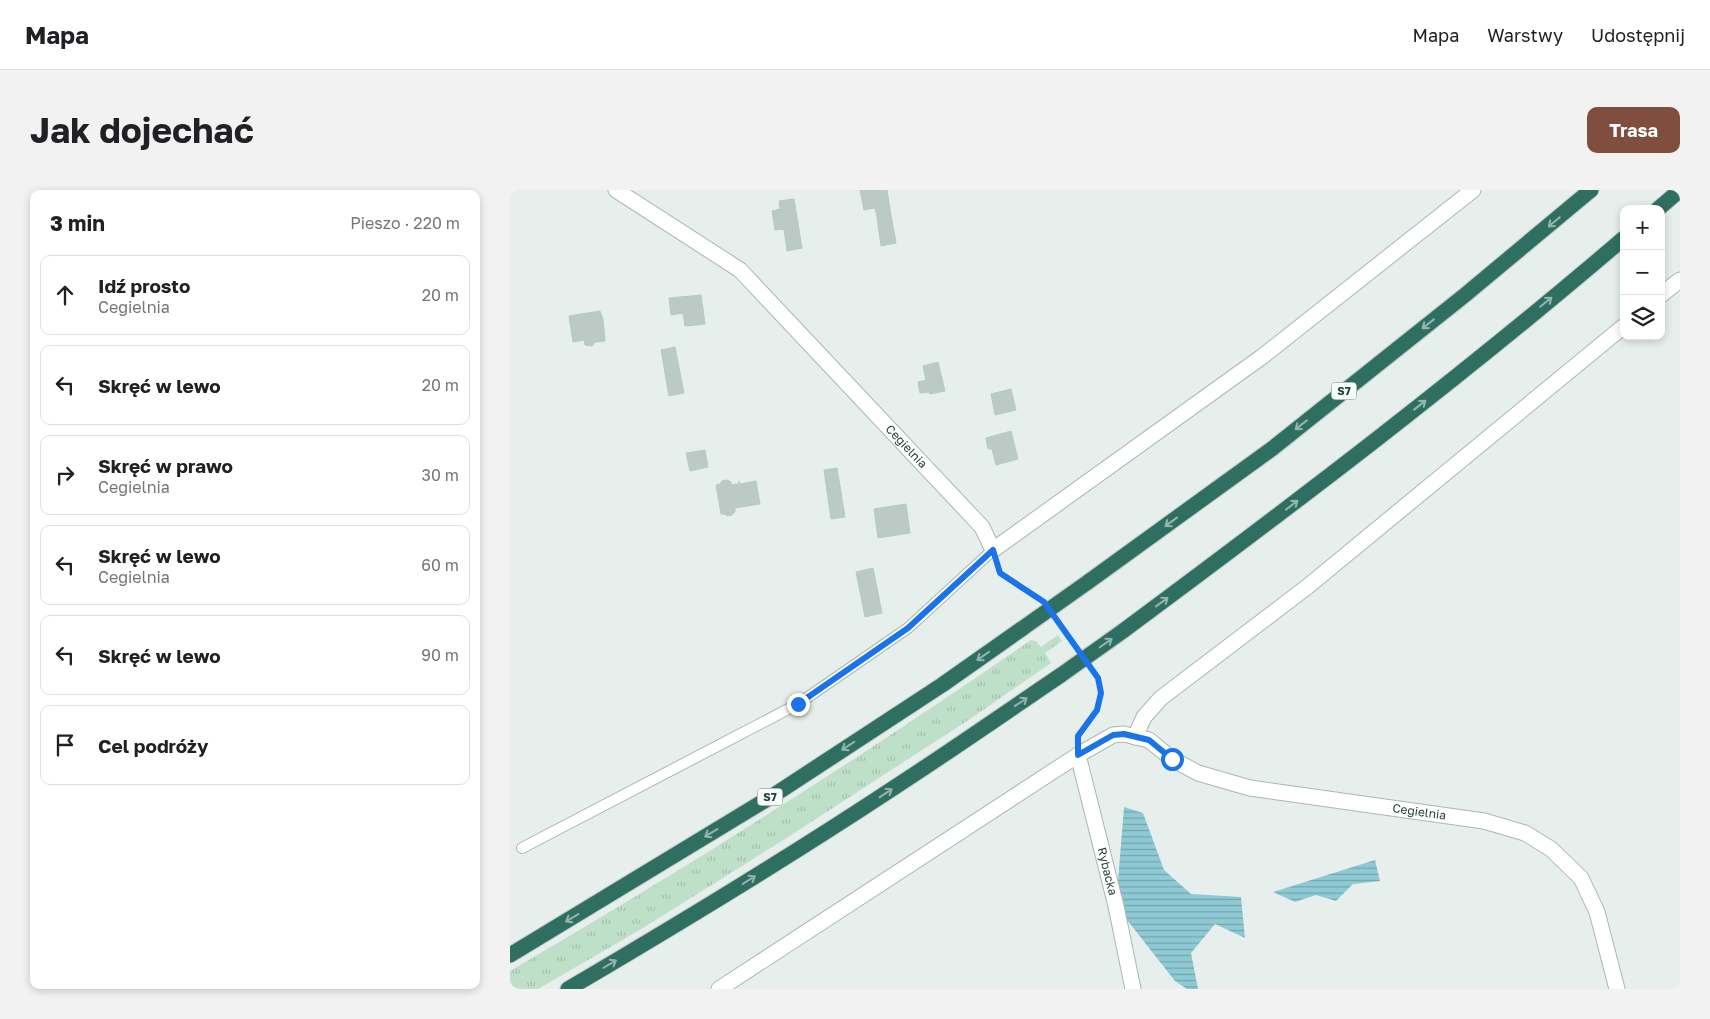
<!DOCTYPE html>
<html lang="pl">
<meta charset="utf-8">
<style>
:root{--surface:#fff;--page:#f2f2f2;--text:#202124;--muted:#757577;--line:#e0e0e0;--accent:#7f4e3f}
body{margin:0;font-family:"Golos Text",sans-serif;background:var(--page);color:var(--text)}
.controls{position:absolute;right:15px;top:15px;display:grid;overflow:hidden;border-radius:10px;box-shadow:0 2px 8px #0003}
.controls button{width:45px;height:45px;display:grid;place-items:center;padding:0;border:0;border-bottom:1px solid var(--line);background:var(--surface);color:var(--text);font:25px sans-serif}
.stop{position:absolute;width:15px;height:15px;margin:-11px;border:4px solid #1a73e8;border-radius:50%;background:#fff}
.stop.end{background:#1a73e8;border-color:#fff;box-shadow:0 1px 5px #0008}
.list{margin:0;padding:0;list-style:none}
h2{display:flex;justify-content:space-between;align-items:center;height:65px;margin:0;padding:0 20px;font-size:21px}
h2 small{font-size:16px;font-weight:400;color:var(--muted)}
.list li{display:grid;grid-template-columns:32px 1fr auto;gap:15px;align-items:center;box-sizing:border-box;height:80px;margin:0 10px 10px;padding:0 10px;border:1px solid var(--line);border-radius:10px}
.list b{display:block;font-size:19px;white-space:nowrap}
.list p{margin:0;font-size:16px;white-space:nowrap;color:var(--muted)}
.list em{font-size:16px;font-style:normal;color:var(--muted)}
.icon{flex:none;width:28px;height:28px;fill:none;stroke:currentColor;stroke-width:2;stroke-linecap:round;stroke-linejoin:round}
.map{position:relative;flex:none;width:1170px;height:799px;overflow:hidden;border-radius:10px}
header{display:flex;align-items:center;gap:30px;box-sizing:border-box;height:70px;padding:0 25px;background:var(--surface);border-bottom:1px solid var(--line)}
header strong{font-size:24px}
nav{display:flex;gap:28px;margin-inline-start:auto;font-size:18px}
.intro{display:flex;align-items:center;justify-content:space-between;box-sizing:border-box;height:120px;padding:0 30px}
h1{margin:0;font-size:35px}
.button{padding:12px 22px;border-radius:10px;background:var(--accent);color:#fff;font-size:18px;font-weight:700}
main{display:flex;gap:30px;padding:0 30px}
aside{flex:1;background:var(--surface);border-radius:10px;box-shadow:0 2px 8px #0003}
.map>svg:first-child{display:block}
.grass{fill:url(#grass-tufts)}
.water{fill:url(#water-rules)}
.building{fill:#bbcac4;stroke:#b8c9c2}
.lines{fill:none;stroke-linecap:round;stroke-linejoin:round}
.service-casing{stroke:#a8b8b2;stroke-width:12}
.minor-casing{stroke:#a8b8b2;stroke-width:17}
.motorway-casing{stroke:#c2cac8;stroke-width:17}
.path{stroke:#86b3a5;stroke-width:3;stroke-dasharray:2.5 4;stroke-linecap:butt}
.service{stroke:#fff;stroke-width:10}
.minor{stroke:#fff;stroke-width:15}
.motorway{stroke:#2f6f62;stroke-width:15}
.motorway-bridge-casing{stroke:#c2cac8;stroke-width:17;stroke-linecap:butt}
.motorway-bridge{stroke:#2f6f62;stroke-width:15}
.oneway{stroke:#93b5ae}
.route{stroke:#1a73e8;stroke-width:6}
.labels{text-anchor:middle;stroke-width:4.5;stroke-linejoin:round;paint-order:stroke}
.shield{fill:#f7fbf9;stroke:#637a73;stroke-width:1}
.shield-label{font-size:11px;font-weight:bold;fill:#24423a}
.street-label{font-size:12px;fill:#24423a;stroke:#f7fbf9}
</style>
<header>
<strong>Mapa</strong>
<nav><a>Mapa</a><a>Warstwy</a><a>Udostępnij</a></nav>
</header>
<div class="intro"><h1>Jak dojechać</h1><a class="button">Trasa</a></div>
<main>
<aside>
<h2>3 min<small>Pieszo · 220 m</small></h2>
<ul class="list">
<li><svg class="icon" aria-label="ahead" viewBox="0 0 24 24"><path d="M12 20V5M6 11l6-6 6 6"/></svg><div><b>Idź prosto</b><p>Cegielnia</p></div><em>20 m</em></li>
<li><svg class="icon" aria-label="left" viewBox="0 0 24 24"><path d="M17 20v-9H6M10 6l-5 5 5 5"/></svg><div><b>Skręć w lewo</b></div><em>20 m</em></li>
<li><svg class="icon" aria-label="right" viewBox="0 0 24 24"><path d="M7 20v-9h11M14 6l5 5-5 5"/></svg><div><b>Skręć w prawo</b><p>Cegielnia</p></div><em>30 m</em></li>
<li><svg class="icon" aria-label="left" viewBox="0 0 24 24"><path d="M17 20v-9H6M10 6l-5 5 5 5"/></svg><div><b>Skręć w lewo</b><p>Cegielnia</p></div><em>60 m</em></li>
<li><svg class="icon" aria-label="left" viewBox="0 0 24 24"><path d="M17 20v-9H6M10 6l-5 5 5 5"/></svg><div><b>Skręć w lewo</b></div><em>90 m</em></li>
<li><svg class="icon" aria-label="arrive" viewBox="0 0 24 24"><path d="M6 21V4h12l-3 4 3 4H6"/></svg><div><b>Cel podróży</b></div></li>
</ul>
</aside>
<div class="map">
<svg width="1170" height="799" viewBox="0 0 1170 799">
<defs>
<pattern id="grass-tufts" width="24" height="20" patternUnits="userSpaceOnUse" patternTransform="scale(1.25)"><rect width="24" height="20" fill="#bfe0c8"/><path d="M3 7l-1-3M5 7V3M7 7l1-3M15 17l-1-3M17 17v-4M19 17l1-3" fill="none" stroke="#a4c1ad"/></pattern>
<pattern id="water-rules" width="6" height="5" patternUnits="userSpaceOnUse" patternTransform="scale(1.25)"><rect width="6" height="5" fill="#8ec9d4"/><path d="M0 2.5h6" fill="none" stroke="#74a5ad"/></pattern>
</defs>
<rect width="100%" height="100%" fill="#e6efeb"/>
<path class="grass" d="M548 445 552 451 535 463 541 473 460 529 275 649 128 741 28 799H0V781C178 677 352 567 521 450L526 451 531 457Z"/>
<g class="water">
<polygon points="614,617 633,623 654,680 681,704 731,707 735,748 705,734 681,763 688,799 677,799 665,791 606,716"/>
<polygon points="865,670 870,691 843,694 826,711 806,705 785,712 763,702"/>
</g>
<g class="building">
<polygon points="350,0 377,0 381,25 367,27 365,18 354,20"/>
<polygon points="284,9 292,58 277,61 274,39 265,40 262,21 270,19 269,11"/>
<polygon points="381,25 386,53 371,56 367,27"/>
<polygon points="191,105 195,134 175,136 173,123 161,125 159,108"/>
<polygon points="90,121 93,129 95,151 85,152 82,156 75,155 74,150 63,152 59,126"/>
<polygon points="165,157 174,203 159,206 151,160"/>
<polygon points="428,172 435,201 420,204 419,202 410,203 408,192 416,190 413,176"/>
<polygon points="501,199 506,220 485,225 481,204"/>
<polygon points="501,241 508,269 486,275 482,259 478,259 476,248"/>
<polygon points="195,260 198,277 180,281 176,263"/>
<polygon points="327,278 335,327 321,329 314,280"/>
<polygon points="217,290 221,292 221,295 228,294 229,291 230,294 246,291 250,314 225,318 225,322 222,325 217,326 215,324 211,324 206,295 210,294 212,291"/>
<polygon points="396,314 400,343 368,348 364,319"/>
<polygon points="363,378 372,423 355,427 346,382"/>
</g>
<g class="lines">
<defs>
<polyline id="service" points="12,658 288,514 398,438 483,360"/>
<g id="minor">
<path id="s1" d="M106 0 230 80 472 337 483 360 753 166 963 0"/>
<polyline points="1151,105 1170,90"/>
<polyline points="625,547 634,527 651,508 797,397 1114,136"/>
<path id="s2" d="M568 565 606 716 623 799"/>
<path id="s3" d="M209 799 568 565 603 545 614 544 639 550 662 569 688 583 740 598 974 631 1015 643 1041 659 1071 688 1087 722 1107 799"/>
</g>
<g id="motorway">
<polyline points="1148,19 1170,0"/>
<polyline points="578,392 763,258 955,105 1081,0"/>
<path d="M613 441C783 315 953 186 1114 48"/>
<polyline points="0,765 264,605 432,495 513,438"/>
<path d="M58 799C167 735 276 669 382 599 439 562 495 523 551 485"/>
</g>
</defs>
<use href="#service" class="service-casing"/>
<use href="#minor" class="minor-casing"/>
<use href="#motorway" class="motorway-casing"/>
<g class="path">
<polyline points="488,374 491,383 527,408"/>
<polyline points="549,433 566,456"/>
<path d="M569 545C574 537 584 528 587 519 592 507 591 492 584 482"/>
</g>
<use href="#service" class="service"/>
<use href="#minor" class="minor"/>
<use href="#motorway" class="motorway"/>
<defs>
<g id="motorway-bridge">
<polyline points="513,438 578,392"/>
<polyline points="551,485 613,441"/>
</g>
</defs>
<use href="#motorway-bridge" class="motorway-bridge-casing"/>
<use href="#motorway-bridge" class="motorway-bridge"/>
</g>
<defs><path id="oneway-shaft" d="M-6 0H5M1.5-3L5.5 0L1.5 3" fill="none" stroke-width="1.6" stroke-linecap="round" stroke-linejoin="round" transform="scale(1.25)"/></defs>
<g class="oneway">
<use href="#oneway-shaft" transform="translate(1044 32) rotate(140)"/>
<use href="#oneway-shaft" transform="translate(1036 112) rotate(-39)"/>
<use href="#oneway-shaft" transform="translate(918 134) rotate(142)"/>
<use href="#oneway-shaft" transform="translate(910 215) rotate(-38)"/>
<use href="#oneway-shaft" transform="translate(791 235) rotate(142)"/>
<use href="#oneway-shaft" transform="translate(782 315) rotate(-38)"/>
<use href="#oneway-shaft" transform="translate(661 332) rotate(144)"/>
<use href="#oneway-shaft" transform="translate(652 412) rotate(-36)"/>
<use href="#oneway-shaft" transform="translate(596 453) rotate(-35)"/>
<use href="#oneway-shaft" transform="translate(473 466) rotate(145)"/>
<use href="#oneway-shaft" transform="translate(511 512) rotate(-34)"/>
<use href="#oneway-shaft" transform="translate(338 556) rotate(147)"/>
<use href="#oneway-shaft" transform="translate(376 603) rotate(-33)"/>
<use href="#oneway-shaft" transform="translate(201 643) rotate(149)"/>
<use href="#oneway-shaft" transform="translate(239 690) rotate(-32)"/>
<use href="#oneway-shaft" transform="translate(62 728) rotate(149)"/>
<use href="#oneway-shaft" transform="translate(100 774) rotate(-30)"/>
</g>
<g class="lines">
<polyline class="route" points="288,514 398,438 483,360 490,383 534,412 588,488 591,503 587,520 568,546 568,565 603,545 614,544 639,550 662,569"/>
</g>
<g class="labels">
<g class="shield">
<rect x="821.5" y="192.5" width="25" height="17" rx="4"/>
<rect x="247.5" y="598.5" width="25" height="17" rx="4"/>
</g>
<g class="shield-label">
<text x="834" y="205">S7</text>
<text x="260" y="611">S7</text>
</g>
<g class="street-label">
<text dy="4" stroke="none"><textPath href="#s1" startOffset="390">Cegielnia</textPath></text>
<text dy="4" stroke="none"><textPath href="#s3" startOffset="790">Cegielnia</textPath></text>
<text dy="4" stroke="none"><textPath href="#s2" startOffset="120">Rybacka</textPath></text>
</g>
</g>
</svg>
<div class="controls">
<button>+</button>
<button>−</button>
<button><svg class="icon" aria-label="layers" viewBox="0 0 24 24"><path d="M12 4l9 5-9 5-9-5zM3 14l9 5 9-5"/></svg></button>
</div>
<div class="stop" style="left:662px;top:569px"></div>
<div class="stop end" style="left:288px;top:514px"></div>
</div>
</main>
